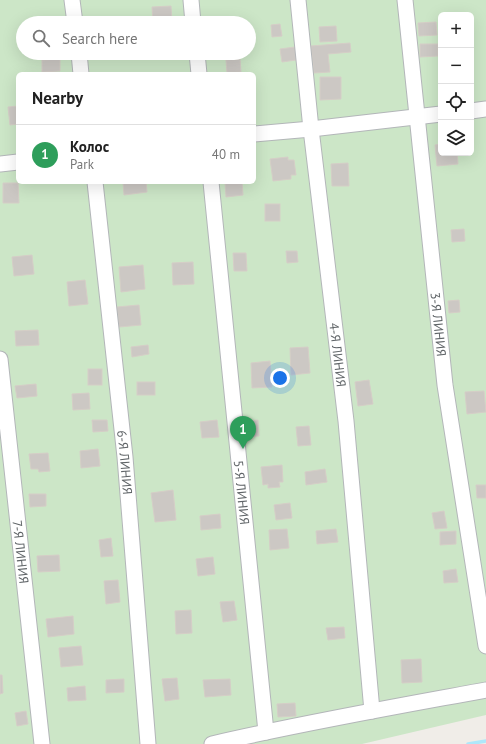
<!DOCTYPE html>
<meta charset="utf-8">
<style>
:root{--surface:#fff;--page:#f6f6f6;--text:#222;--muted:#767676;--line:#e0e0e0;--accent:#d93025}
body{margin:0;font-family:"PT Sans",sans-serif;background:var(--page);color:var(--text)}
.controls{position:absolute;right:12px;top:12px;display:grid;overflow:hidden;border-radius:6px;box-shadow:0 4px 16px #0002}
.controls button{width:36px;height:36px;display:grid;place-items:center;padding:0;border:0;border-bottom:1px solid var(--line);background:var(--surface);color:var(--text);font:20px sans-serif}
.you{position:absolute;left:280px;top:378px;width:14px;height:14px;margin:-10px;border:3px solid #fff;border-radius:50%;background:#1a73e8;box-shadow:0 0 0 6px #1a73e833}
.badge{display:grid;place-items:center;width:26px;height:26px;border-radius:50%;background:var(--accent);color:#fff;font-size:13px;font-weight:700}
.pin{position:absolute;translate:-50% -33px;filter:drop-shadow(0 1px 2px #0008)}
.pin::after{content:'';position:absolute;top:21px;width:14px;height:12px;background:inherit;clip-path:polygon(0 0,100% 0,50% 100%)}
.list{margin:0;padding:0;list-style:none}
h2{display:flex;justify-content:space-between;align-items:center;height:52px;margin:0;padding:0 16px;font-size:17px}
h2 small{font-size:13px;font-weight:400;color:var(--muted)}
.list li{display:grid;grid-template-columns:26px 1fr auto;gap:12px;align-items:center;box-sizing:border-box;height:60px;padding:0 16px;border-top:1px solid var(--line)}
.list b{display:block;font-size:15px;white-space:nowrap}
.list p{margin:0;font-size:13px;white-space:nowrap;color:var(--muted)}
.list em{font-size:13px;font-style:normal;color:var(--muted)}
.icon{flex:none;width:22px;height:22px;fill:none;stroke:currentColor;stroke-width:2;stroke-linecap:round;stroke-linejoin:round}
.map{position:relative;flex:none;width:486px;height:744px;overflow:hidden}
.search{position:absolute;background:var(--surface);box-shadow:0 4px 16px #0002;left:16px;top:16px;width:240px;height:44px;display:flex;align-items:center;gap:10px;box-sizing:border-box;padding:0 14px;border-radius:22px;color:var(--muted);font-size:15px}
.panel{position:absolute;background:var(--surface);box-shadow:0 4px 16px #0002;left:16px;top:72px;width:240px;height:112px;border-radius:6px}
.map>svg:first-child{display:block}
.green{fill:#cce6c7;fill-rule:evenodd}
.lines{fill:none;stroke-linecap:round;stroke-linejoin:round}
.stream{stroke:#aee7fa;stroke-width:3.5}
.building{fill:#ccc8c4;stroke:#d5cec7}
.minor-casing{stroke:#b3b6b9;stroke-width:17}
.minor{stroke:#fff;stroke-width:15}
.labels{text-anchor:middle;stroke-width:3;stroke-linejoin:round;paint-order:stroke}
.street-label{font-size:13px;fill:#5f6467;stroke:#fff}
</style>
<div class="map">
<svg width="486" height="744" viewBox="0 0 486 744">
<rect width="100%" height="100%" fill="#f0ede8"/>
<path class="green" d="M0 0H486V715L362 744H0ZM441 15H471V153H441ZM23 23H249V53H23ZM18 74H254V182H18Z"/>
<g class="lines">
<polyline class="stream" points="468,744 486,741"/>
</g>
<g class="building">
<polygon points="171,6 172,23 153,23 152,7"/>
<polygon points="436,22 437,35 419,36 418,23"/>
<polygon points="280,24 282,36 272,37 271,25"/>
<polygon points="336,26 337,41 320,42 319,27"/>
<polygon points="350,43 351,52 328,54 330,72 314,73 311,46"/>
<polygon points="420,44 438,44 438,56 420,57"/>
<polygon points="295,47 296,60 282,62 280,49"/>
<polygon points="60,59 60,71 42,72 42,60"/>
<polygon points="240,59 241,72 227,73 226,60"/>
<polygon points="320,77 341,77 341,99 320,100"/>
<polygon points="18,106 18,124 10,125 8,107"/>
<polygon points="441,144 441,153 457,153 458,164 437,166 435,145"/>
<polygon points="288,157 288,160 294,160 296,175 291,175 291,179 273,181 270,159"/>
<polygon points="348,163 349,186 332,186 331,164"/>
<polygon points="123,182 146,182 147,192 124,195"/>
<polygon points="225,182 242,182 243,195 226,197"/>
<polygon points="3,183 18,183 19,203 3,203"/>
<rect x="265" y="204" width="15" height="17"/>
<polygon points="464,229 465,241 452,242 451,230"/>
<polygon points="286,251 297,251 298,262 287,263"/>
<polygon points="233,253 246,253 247,271 234,271"/>
<polygon points="32,255 34,274 14,276 12,257"/>
<polygon points="193,262 194,284 173,285 172,263"/>
<polygon points="143,265 145,289 121,292 119,267"/>
<polygon points="85,280 88,304 69,306 67,282"/>
<polygon points="459,300 460,312 449,313 448,301"/>
<polygon points="139,305 141,325 119,327 117,307"/>
<polygon points="38,330 39,345 16,346 15,331"/>
<polygon points="148,345 149,354 132,357 131,347"/>
<polygon points="308,347 310,373 291,375 290,348"/>
<polygon points="270,361 272,387 252,388 251,363"/>
<rect x="88" y="369" width="14" height="16"/>
<polygon points="369,380 373,404 358,406 355,382"/>
<rect x="137" y="382" width="18" height="13"/>
<polygon points="36,384 37,396 17,398 15,386"/>
<polygon points="484,391 486,412 467,414 465,392"/>
<polygon points="89,393 90,409 73,410 72,394"/>
<polygon points="92,420 107,420 108,431 93,432"/>
<polygon points="217,420 219,437 202,438 200,422"/>
<polygon points="258,420 259,436 244,437 243,421"/>
<polygon points="309,426 311,445 298,446 296,427"/>
<polygon points="98,449 100,466 81,468 80,451"/>
<polygon points="48,453 50,471 39,472 38,469 31,469 29,454"/>
<polygon points="282,465 283,482 279,482 280,487 268,488 268,484 263,485 261,467"/>
<polygon points="325,469 327,482 306,485 305,472"/>
<polygon points="476,485 486,485 486,498 477,498"/>
<polygon points="173,490 176,520 155,522 151,493"/>
<polygon points="29,494 46,494 46,506 30,507"/>
<polygon points="290,503 292,518 276,520 274,505"/>
<polygon points="444,511 447,528 435,529 432,513"/>
<polygon points="220,514 221,528 201,530 200,516"/>
<polygon points="287,529 289,548 270,550 269,530"/>
<polygon points="336,529 338,542 317,544 316,531"/>
<polygon points="456,531 456,544 440,545 440,532"/>
<polygon points="111,538 113,556 101,557 99,540"/>
<polygon points="59,555 60,571 38,572 37,556"/>
<polygon points="213,557 215,574 198,576 196,559"/>
<polygon points="456,569 458,582 444,583 443,571"/>
<polygon points="118,580 120,602 106,604 104,581"/>
<polygon points="234,601 237,620 223,622 220,602"/>
<polygon points="191,610 192,633 176,634 175,611"/>
<polygon points="73,616 74,634 48,637 46,619"/>
<polygon points="344,627 345,638 328,640 326,628"/>
<polygon points="81,646 83,665 61,667 59,648"/>
<polygon points="421,659 422,682 402,683 401,660"/>
<polygon points="0,675 2,675 3,693 0,694"/>
<polygon points="177,678 179,699 165,701 162,679"/>
<polygon points="124,679 124,692 106,693 106,680"/>
<polygon points="230,679 231,695 205,697 203,680"/>
<polygon points="85,686 86,700 68,701 67,688"/>
<polygon points="295,703 296,716 278,717 277,704"/>
<polygon points="26,711 28,724 17,726 15,713"/>
</g>
<g class="lines">
<defs>
<g id="minor">
<polyline points="72,0 75,23"/>
<polyline points="191,0 193,23"/>
<path id="s1" d="M298 0 311 129 346 421 372 711"/>
<path id="s2" d="M405 0 445 385 486 646"/>
<polyline points="79,53 81,74"/>
<polyline points="197,53 199,74"/>
<polyline points="471,111 486,109"/>
<polyline points="254,134 311,129 441,114"/>
<polyline points="0,164 18,162"/>
<path id="s3" d="M95 182 125 457 148 744"/>
<path id="s4" d="M211 182 266 732"/>
<path id="s5" d="M0 359 42 744"/>
<path d="M212 744C302 723 394 707 486 690"/>
</g>
</defs>
<use href="#minor" class="minor-casing"/>
<use href="#minor" class="minor"/>
</g>
<g class="labels">
<g class="street-label">
<text dy="5" stroke="none"><textPath href="#s2" startOffset="326">3-Я ЛИНИЯ</textPath></text>
<text dy="5" stroke="none"><textPath href="#s1" startOffset="357">4-Я ЛИНИЯ</textPath></text>
<text dy="5" stroke="none"><textPath href="#s3" startOffset="282">6-Я ЛИНИЯ</textPath></text>
<text dy="5" stroke="none"><textPath href="#s4" startOffset="312">5-Я ЛИНИЯ</textPath></text>
<text dy="5" stroke="none"><textPath href="#s5" startOffset="194">7-Я ЛИНИЯ</textPath></text>
</g>
</g>
</svg>
<div class="controls">
<button>+</button>
<button>−</button>
<button><svg class="icon" aria-label="locate" viewBox="0 0 24 24"><circle cx="12" cy="12" r="6"/><path d="M12 2v4M12 18v4M2 12h4M18 12h4"/></svg></button>
<button><svg class="icon" aria-label="layers" viewBox="0 0 24 24"><path d="M12 4l9 5-9 5-9-5zM3 14l9 5 9-5"/></svg></button>
</div>
<div class="you"></div>
<div class="pin badge" style="left:243px;top:449px;background:#2e9e5b">1</div>
<div class="search"><svg class="icon" aria-label="search" viewBox="0 0 24 24"><circle cx="10" cy="10" r="6"/><path d="M15 15l6 6"/></svg>Search here</div>
<section class="panel">
<h2>Nearby<small></small></h2>
<ul class="list">
<li><span class="badge" style="background:#2e9e5b">1</span><div><b>Колос</b><p>Park</p></div><em>40 m</em></li>
</ul>
</section>
</div>
